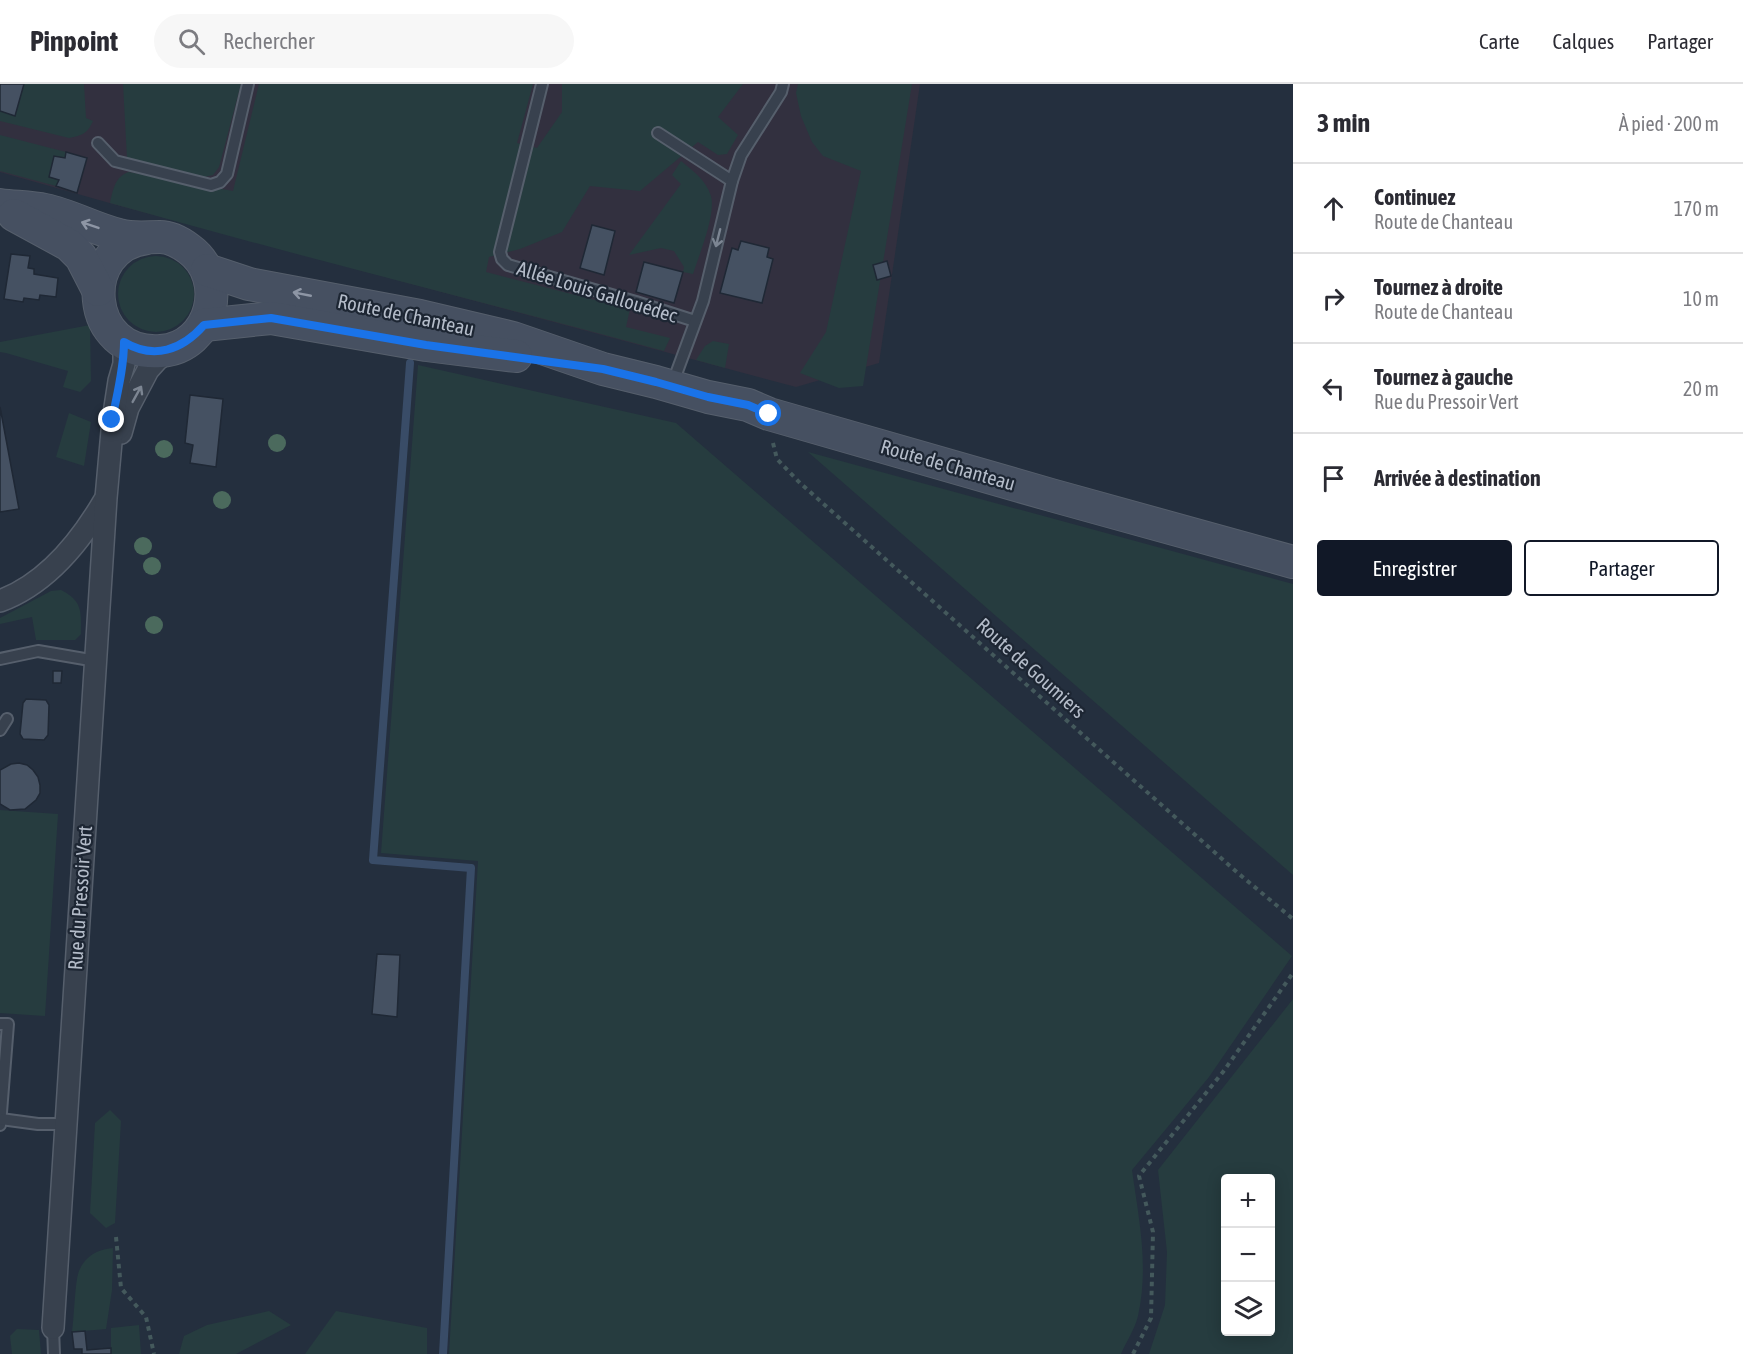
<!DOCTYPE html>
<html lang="fr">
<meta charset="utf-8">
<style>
:root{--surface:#fff;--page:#f7f7f7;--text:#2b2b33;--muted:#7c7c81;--line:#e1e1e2;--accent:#111827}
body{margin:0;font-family:"Asap Condensed",sans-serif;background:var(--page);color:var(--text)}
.controls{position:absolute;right:18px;bottom:18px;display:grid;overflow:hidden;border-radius:6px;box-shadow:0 3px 15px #0003}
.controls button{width:54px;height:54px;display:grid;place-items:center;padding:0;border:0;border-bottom:2px solid var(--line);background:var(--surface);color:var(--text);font:30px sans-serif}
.stop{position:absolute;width:18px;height:18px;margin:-14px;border:4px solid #1a73e8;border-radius:50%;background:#fff}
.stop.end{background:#1a73e8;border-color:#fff;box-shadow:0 2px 6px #0008}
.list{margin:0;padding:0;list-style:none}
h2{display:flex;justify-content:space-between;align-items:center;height:78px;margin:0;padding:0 24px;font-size:26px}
h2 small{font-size:20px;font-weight:400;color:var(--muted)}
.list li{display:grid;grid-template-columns:39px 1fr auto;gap:18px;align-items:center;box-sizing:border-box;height:90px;padding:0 24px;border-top:2px solid var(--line)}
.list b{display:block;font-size:22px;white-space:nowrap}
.list p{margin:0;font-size:20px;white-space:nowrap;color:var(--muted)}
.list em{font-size:20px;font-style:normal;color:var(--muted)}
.actions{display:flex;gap:12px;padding:18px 24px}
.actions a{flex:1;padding:14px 0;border:2px solid var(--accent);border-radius:6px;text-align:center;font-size:21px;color:var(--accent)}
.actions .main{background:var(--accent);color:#fff}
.icon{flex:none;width:33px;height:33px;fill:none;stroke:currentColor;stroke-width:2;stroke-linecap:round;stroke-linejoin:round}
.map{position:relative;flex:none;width:1293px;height:1270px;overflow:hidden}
header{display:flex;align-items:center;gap:36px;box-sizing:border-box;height:84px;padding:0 30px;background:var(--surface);border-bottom:2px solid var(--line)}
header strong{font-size:28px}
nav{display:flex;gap:33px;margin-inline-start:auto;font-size:21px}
.search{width:420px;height:54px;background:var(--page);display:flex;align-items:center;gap:15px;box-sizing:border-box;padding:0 21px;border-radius:33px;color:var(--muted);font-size:22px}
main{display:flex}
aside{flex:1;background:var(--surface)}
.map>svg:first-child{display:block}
.medical{fill:#32303f}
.green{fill:#263c3f;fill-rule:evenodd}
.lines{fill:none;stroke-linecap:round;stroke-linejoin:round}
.stream{stroke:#394c67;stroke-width:8}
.building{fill:#455162;stroke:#1f2835;stroke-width:1.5}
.service-casing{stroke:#565f6c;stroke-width:14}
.minor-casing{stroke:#565f6c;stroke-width:24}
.secondary-casing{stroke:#565f6c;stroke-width:34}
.path{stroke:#44595c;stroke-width:4;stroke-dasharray:4.5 4.5;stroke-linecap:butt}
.service{stroke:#38414e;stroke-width:10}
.minor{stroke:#38414e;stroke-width:21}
.secondary{stroke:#465061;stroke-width:32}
.tree{fill:#4b6a5d}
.oneway{stroke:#8e96a5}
.oneway2{stroke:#7c8592}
.route{stroke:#1a73e8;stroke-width:8}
.labels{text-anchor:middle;stroke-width:4.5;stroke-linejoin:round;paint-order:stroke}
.street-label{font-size:20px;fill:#b4bcc9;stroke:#1d2633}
</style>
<header>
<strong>Pinpoint</strong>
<div class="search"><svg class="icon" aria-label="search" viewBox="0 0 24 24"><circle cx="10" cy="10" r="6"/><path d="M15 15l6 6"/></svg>Rechercher</div>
<nav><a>Carte</a><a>Calques</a><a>Partager</a></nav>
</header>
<main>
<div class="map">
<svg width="1293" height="1270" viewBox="0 0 1293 1270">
<rect width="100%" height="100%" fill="#242f3e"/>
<polygon class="medical" points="0,0 920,0 879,279 796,303 113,120 0,88"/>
<g class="green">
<path d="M24 0H84L86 34 93 37C87 50 83 51 69 54L0 37V27L15 31Z"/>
<polygon points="123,0 241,0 219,83 213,91 205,93 127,74"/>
<path d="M259 0H533L517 59 537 64 562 28V0H743L718 33 738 51 727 70 718 71 698 58 640 107 590 102 562 148 520 165 489 173 486 188 630 225 626 243 670 254 664 267C479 217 294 171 110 119 113 106 115 92 129 88L233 107Z"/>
<polygon points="798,0 912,0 863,302 839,304 800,289 826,248 861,87 823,72 812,58 801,32 796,9"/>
<polygon points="0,51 66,68 65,74 54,72 49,93 59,96 56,102 0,87"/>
<path d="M681 77C693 87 706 96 711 112 716 131 699 171 693 190L683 188 684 183 674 167 661 164 629 171 681 100 672 91Z"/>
<circle cx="156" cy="210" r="38"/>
<polygon points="90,241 91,297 80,308 63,303 68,287 6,269 0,268 0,258"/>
<polygon points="713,257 729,260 725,284 696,276 705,262"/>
<path d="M418 281 676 339 1292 872 1209 993 1132 1086C1139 1136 1149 1182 1138 1232 1135 1245 1126 1258 1121 1270H449L478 777 381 769Z"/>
<polygon points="69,329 91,338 84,382 56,373"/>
<polygon points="808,368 1293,500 1293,791"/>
<path d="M61 506C83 517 81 528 81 550L75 556H36L32 533 0 540V534L51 507Z"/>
<polygon points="0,726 58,730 45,932 0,929"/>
<path d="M1293 915V1270H1149L1165 1221 1167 1168 1158 1086ZM1270 1094V1248H1226V1094Z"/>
<polygon points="110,1026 121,1037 115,1139 106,1144 90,1129 95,1039"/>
<path d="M113 1164 112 1206 106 1245 72 1248C74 1235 75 1196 79 1187 85 1172 98 1165 113 1164Z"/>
<polygon points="269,1227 291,1241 236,1270 179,1270 184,1252 207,1241"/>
<polygon points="336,1227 427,1244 427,1270 305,1270"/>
<polygon points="139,1241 141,1270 111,1270 111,1244"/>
<polygon points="17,1245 39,1246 41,1270 12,1270 10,1252"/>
</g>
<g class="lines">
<polyline class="stream" points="410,279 373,776 471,784 443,1270"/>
</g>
<g class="building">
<polygon points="0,0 24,0 15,32 0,27"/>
<polygon points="66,68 87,74 77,109 56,102 59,96 49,93 54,72 65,74"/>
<polygon points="592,141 615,147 604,191 580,184"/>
<polygon points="741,157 769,164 767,173 773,175 762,219 720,209 732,164 738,166"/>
<polygon points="11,170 30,172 28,184 34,185 34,190 58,194 56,213 40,211 39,216 24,214 23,218 4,215"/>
<polygon points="887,177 891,192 877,196 873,181"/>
<polygon points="644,178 683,188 674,219 636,208"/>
<polygon points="190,311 223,315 216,383 190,379 193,361 185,359"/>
<polygon points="0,323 19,425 0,428"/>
<polygon points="53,587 62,587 61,599 53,599"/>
<polygon points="26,615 46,616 49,621 48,651 44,656 23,655 20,650 23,619"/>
<polygon points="19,679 27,681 33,686 38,693 40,701 40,709 36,716 25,725 10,726 0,720 0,686 11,680"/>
<polygon points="377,870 400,871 397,933 372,930"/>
<polygon points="85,1247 87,1266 111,1264 111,1270 82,1270 82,1265 74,1265 72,1248"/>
</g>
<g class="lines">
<defs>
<g id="service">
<polyline points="542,0 500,168 502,175 508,181 636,218 695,237"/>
<polyline points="658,49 732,97"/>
<polyline points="98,59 115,77 211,101 220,98 227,90 248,0"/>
<polyline points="672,301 703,217 732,97 741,71 781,8 783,0"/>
<polyline points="0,575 38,567 96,577"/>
<polyline points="0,646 7,635"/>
<polyline points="0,940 8,940 0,1041"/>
<polyline points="1,1035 38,1040 66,1040"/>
<polyline points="53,1244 54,1270"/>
</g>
<g id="minor">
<polyline points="121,349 128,324 148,286 157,276 172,264"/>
<path d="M0 517C46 500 80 458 104 417"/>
<polyline points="53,1244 106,414 113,336 119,297 124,280 124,258"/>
</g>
<g id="secondary">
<path d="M0 121C15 123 31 123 45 126 70 131 94 145 119 151 132 155 146 153 160 153 170 153 181 159 189 165 229 194 213 263 161 267 84 273 77 162 147 154"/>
<polyline points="14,131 69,161 81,173 98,206"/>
<polyline points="207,186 249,200 420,232 513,254 603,285 656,298 708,313 748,321 769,330 1051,411 1293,478"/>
<polyline points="204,241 271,234 426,261 516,272"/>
</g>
</defs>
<use href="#service" class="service-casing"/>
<use href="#minor" class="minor-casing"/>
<use href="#secondary" class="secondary-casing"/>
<g class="path">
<polyline points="773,359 777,375 800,399 1239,790 1293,835"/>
<polyline points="116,1153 121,1204 146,1233 154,1270"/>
<polyline points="1133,1270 1151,1234 1153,1148 1139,1092 1223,988 1293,889"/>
</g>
<use href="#service" class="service"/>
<use href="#minor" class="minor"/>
<use href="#secondary" class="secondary"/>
</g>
<g class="tree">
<circle cx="277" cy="359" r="9"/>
<circle cx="164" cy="365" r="9"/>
<circle cx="222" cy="416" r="9"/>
<circle cx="143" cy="462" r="9"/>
<circle cx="152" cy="482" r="9"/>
<circle cx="154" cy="541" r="9"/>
</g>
<defs><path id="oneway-shaft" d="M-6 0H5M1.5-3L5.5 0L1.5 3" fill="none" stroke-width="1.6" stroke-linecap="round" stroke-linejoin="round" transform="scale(1.5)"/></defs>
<g class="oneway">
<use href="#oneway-shaft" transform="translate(90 141) rotate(-161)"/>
<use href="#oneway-shaft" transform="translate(302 210) rotate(-169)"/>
</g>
<g class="oneway2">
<use href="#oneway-shaft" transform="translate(718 154) rotate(104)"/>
<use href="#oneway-shaft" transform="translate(137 310) rotate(-61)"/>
</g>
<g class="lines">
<path class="route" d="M112 336C117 310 124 284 124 258 154 276 182 266 204 241L271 234 426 261 603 285 656 298 708 313 748 321 769 330"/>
</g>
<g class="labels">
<g class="street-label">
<text transform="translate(597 208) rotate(17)" y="7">Allée Louis Gallouédec</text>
<text transform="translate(406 231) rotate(12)" y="7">Route de Chanteau</text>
<text transform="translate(948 381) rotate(16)" y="7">Route de Chanteau</text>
<text transform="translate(1031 584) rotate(42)" y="7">Route de Goumiers</text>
<text transform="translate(80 814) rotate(-86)" y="7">Rue du Pressoir Vert</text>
</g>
</g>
</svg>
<div class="controls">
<button>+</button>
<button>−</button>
<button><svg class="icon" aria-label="layers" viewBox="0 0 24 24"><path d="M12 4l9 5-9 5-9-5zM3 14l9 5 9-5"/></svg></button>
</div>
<div class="stop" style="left:769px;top:330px"></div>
<div class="stop end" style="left:112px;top:336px"></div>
</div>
<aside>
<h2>3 min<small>À pied · 200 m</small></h2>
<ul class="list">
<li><svg class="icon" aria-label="ahead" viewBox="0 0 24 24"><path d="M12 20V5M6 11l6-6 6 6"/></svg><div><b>Continuez</b><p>Route de Chanteau</p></div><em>170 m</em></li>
<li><svg class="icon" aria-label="right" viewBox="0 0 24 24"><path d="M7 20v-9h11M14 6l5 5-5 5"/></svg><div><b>Tournez à droite</b><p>Route de Chanteau</p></div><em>10 m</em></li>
<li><svg class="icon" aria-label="left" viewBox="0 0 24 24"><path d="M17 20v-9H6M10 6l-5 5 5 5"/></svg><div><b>Tournez à gauche</b><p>Rue du Pressoir Vert</p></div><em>20 m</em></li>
<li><svg class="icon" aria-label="arrive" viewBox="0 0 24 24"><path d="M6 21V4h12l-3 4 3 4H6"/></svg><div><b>Arrivée à destination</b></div></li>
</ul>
<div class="actions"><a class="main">Enregistrer</a><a>Partager</a></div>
</aside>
</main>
